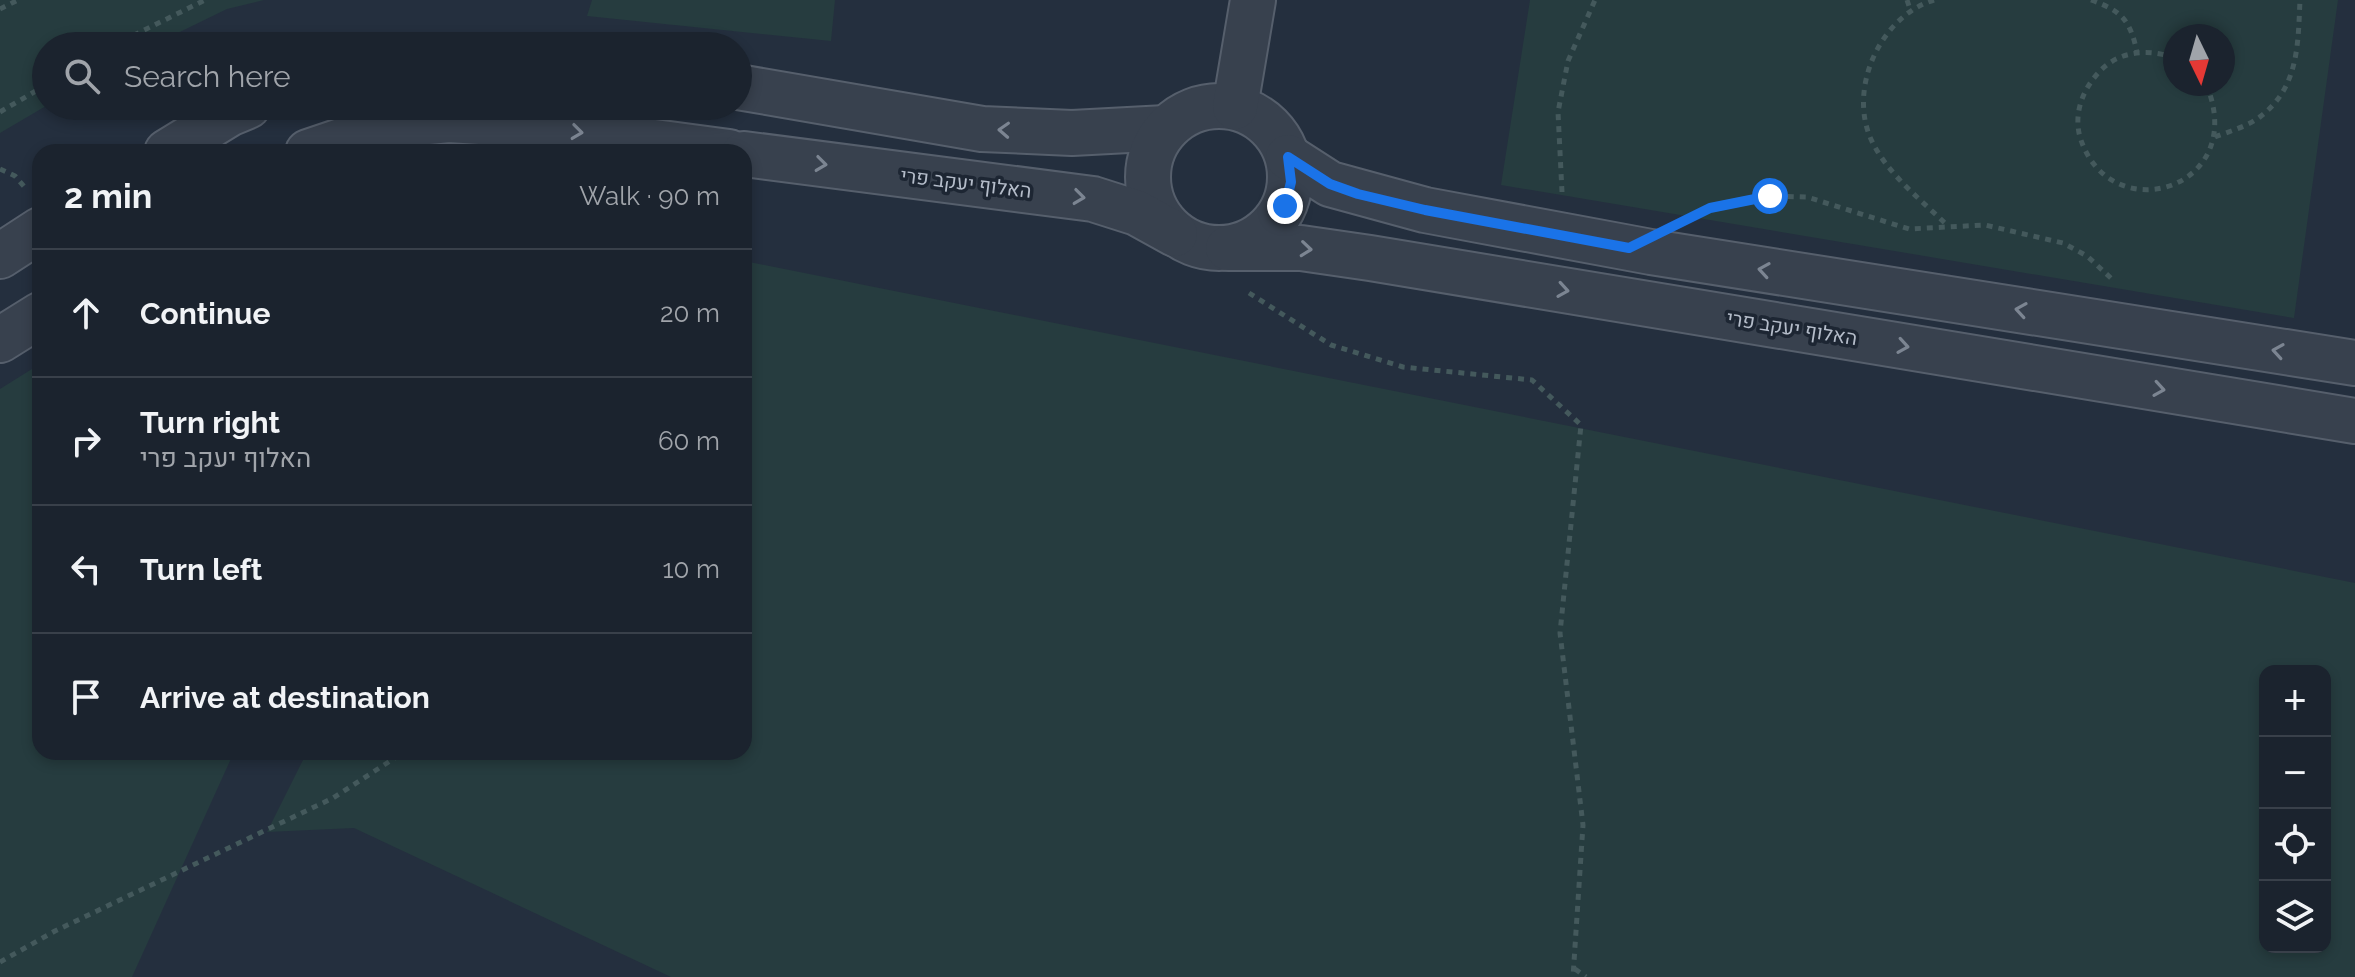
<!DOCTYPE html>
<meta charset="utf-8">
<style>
:root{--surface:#1b232e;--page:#242b36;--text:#f1f3f6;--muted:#a0a4aa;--line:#39404a}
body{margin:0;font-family:Raleway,Heebo,sans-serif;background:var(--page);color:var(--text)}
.controls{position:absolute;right:24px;bottom:24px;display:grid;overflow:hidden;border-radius:16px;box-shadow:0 4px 12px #0003}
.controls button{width:72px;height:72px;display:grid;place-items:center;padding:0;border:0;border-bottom:2px solid var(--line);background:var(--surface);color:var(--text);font:40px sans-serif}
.compass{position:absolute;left:2163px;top:24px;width:72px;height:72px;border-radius:50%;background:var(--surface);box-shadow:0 4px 12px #0003;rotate:175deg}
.stop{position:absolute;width:24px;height:24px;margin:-18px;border:6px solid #1a73e8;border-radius:50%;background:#fff}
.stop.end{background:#1a73e8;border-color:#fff;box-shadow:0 2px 8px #0008}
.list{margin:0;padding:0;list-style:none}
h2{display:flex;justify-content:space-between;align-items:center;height:104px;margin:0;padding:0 32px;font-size:34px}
h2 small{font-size:26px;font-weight:400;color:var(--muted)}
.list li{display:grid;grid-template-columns:52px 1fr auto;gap:24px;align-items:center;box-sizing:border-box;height:128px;padding:0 32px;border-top:2px solid var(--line)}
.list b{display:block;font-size:30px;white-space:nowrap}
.list p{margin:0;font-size:26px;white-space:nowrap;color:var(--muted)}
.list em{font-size:26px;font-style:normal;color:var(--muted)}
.icon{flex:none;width:44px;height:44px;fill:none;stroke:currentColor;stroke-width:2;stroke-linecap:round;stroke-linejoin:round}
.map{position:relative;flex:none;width:2355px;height:977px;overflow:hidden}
.search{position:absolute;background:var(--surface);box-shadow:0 4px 12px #0003;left:32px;top:32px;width:720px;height:88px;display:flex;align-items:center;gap:20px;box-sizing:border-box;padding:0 28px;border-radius:44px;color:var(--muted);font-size:30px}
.panel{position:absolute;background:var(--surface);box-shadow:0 4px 12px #0003;left:32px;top:144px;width:720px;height:616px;border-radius:24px}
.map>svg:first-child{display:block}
.green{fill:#263c3f;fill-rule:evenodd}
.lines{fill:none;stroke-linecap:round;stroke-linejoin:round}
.minor-casing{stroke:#565f6c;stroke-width:48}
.path{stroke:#44595c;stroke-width:5;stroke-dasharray:6 6;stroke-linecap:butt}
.minor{stroke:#38414e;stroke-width:44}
.oneway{stroke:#7c8592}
.route{stroke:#1a73e8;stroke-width:10}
.labels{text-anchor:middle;stroke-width:7;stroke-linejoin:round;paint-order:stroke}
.street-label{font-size:20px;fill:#b4bcc9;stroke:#1d2633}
</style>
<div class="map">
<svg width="2355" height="977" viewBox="0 0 2355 977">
<rect width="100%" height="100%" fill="#242f3e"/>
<g class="green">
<polygon points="0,0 264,0 227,9 151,46 46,46 46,106 0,133"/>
<polygon points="592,0 835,0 831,41 587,16"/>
<path d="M1530 0H2338L2294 318 1501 185ZM2223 36V84H2175V36Z"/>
<path d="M744 261 2355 583V977H671L354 828 267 832 307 752H744ZM2325 671V947H2265V671Z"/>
<polygon points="40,364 40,752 234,752 132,977 0,977 0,389"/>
</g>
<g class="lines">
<defs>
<g id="minor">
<polyline points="738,87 982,129 1072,133 1166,128"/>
<circle cx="1219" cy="177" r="71"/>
<polyline points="1235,107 1253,0"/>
<polyline points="167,152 229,114 248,106"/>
<polyline points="308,152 385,126 449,120 527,125 729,152"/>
<polyline points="744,154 1093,199 1137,213 1175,234"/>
<polyline points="1288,157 1330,184 1425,210 1651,252 2355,363"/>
<polyline points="1228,248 1301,248 1370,258 2355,421"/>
<polyline points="0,256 40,230"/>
<polyline points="0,340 40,315"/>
</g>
</defs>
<use href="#minor" class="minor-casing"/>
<g class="path">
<polyline points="1907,0 1911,12"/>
<path d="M1934 0C1881 16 1849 86 1870 137 1885 172 1920 199 1947 225"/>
<path d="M2091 0C2122 11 2130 20 2137 52"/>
<polyline points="0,9 18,0"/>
<polyline points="112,46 205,0"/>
<path d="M2175 58C2150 49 2121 50 2101 70 2084 87 2073 112 2080 137 2109 232 2251 189 2206 84"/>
<polyline points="0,112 46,85"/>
<path d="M2215 137C2230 131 2249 126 2261 116 2299 87 2298 43 2300 0"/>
<polyline points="0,169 15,176 27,190"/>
<polyline points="1562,192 1558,112 1568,61 1595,0"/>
<polyline points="1695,216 1710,208 1738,201 1770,196 1807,197 1909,229 1985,225 2063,243 2087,256 2113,280"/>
<polyline points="1249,293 1331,345 1403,367 1532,380 1581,425 1560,633 1583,825 1573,977"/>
<polyline points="0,962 55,931 333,798 404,752"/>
<polyline points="1575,969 1586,977"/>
</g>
<use href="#minor" class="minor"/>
</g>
<defs><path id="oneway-chevron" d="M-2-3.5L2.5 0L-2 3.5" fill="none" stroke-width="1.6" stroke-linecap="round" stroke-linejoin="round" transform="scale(2)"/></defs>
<g class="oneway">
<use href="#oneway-chevron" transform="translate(1004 130) rotate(-177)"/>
<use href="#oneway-chevron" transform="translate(577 132) rotate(7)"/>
<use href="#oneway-chevron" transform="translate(821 164) rotate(7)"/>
<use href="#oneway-chevron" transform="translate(1079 197) rotate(7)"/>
<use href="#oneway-chevron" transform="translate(1306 249) rotate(6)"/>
<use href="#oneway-chevron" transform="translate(1764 270) rotate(-171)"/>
<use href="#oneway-chevron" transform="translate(1563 290) rotate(9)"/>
<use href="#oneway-chevron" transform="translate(2021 310) rotate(-171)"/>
<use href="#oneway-chevron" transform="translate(1903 346) rotate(9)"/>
<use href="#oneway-chevron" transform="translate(2278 351) rotate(-171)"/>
<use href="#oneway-chevron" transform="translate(2159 389) rotate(9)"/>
</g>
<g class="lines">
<polyline class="route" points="1285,206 1291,182 1288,157 1330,184 1358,194 1425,210 1629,248 1710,208 1770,196"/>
</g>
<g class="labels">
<g class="street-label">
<text transform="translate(966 183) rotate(7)" y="7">האלוף יעקב פרי</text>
<text transform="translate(1792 328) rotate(9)" y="7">האלוף יעקב פרי</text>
</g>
</g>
</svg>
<div class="controls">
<button>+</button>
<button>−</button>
<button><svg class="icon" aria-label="locate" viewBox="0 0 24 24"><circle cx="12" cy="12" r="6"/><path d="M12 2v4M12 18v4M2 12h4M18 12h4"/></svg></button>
<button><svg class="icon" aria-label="layers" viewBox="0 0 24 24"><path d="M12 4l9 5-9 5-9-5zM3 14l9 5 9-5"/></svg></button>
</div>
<svg class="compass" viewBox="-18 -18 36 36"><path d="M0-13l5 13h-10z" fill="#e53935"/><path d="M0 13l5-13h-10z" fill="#a0a4aa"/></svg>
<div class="stop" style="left:1770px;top:196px"></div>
<div class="stop end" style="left:1285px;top:206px"></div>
<div class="search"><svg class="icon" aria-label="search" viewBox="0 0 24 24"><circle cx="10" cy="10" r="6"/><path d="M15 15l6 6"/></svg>Search here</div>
<section class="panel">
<h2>2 min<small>Walk · 90 m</small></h2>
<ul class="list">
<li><svg class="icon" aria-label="ahead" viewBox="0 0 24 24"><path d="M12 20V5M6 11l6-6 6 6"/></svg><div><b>Continue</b></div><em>20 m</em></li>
<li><svg class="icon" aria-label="right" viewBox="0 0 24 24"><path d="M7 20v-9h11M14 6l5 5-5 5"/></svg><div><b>Turn right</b><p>האלוף יעקב פרי</p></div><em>60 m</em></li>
<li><svg class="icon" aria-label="left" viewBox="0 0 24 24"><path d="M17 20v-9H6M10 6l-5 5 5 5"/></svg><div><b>Turn left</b></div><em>10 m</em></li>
<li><svg class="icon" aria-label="arrive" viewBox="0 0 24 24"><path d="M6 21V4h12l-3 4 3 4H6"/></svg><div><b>Arrive at destination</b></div></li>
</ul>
</section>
</div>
